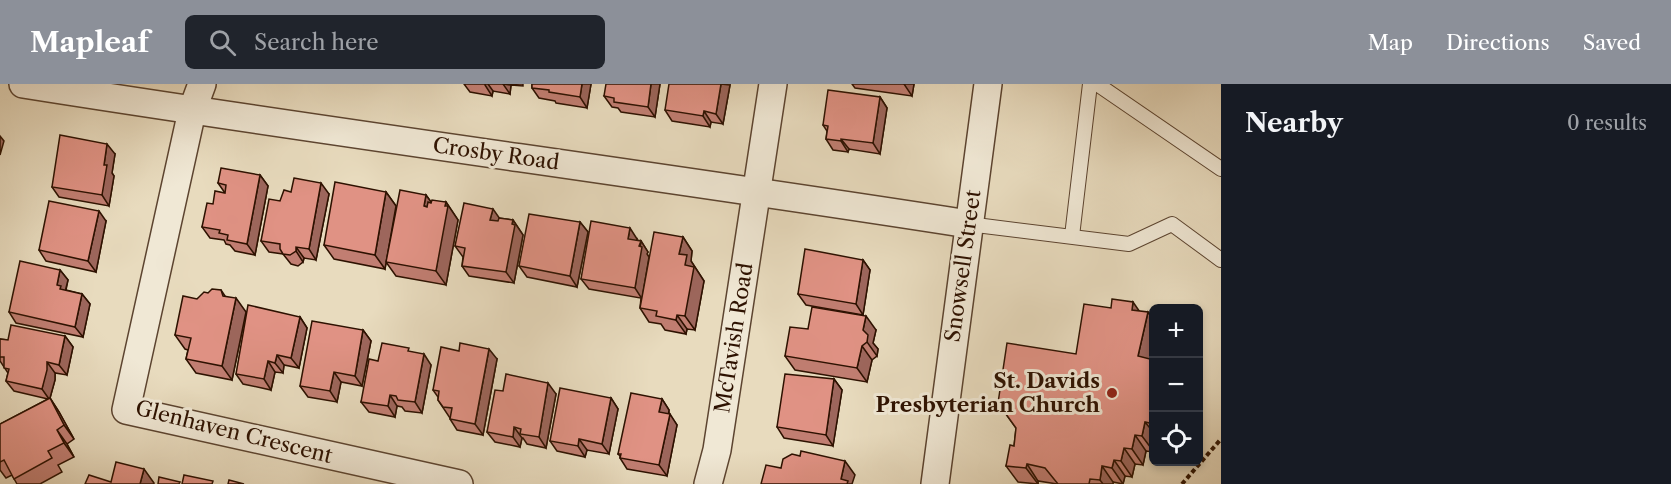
<!DOCTYPE html>
<meta charset="utf-8">
<style>
:root{--surface:#171b24;--page:#20242c;--text:#f1f3f6;--muted:#9ea1a6;--line:#363941;--accent:#8c9099}
body{margin:0;font-family:"Libre Caslon Text",serif;background:var(--page);color:var(--text)}
.controls{position:absolute;right:18px;bottom:18px;display:grid;overflow:hidden;border-radius:9px;box-shadow:0 3px 9px #0003}
.controls button{width:54px;height:54px;display:grid;place-items:center;padding:0;border:0;border-bottom:2px solid var(--line);background:var(--surface);color:var(--text);font:30px sans-serif}
.list{margin:0;padding:0;list-style:none}
h2{display:flex;justify-content:space-between;align-items:center;height:78px;margin:0;padding:0 24px;font-size:26px}
h2 small{font-size:20px;font-weight:400;color:var(--muted)}
.icon{flex:none;width:33px;height:33px;fill:none;stroke:currentColor;stroke-width:2;stroke-linecap:round;stroke-linejoin:round}
.map{position:relative;flex:none;width:1221px;height:400px;overflow:hidden}
header{display:flex;align-items:center;gap:36px;box-sizing:border-box;height:84px;padding:0 30px;background:var(--accent);color:#fff}
header strong{font-size:28px}
nav{display:flex;gap:33px;margin-inline-start:auto;font-size:21px}
.search{width:420px;height:54px;background:var(--page);display:flex;align-items:center;gap:15px;box-sizing:border-box;padding:0 21px;border-radius:9px;color:var(--muted);font-size:22px}
main{display:flex}
aside{flex:1;background:var(--surface)}
.map>svg:first-child{display:block}
.lines{fill:none;stroke-linecap:round;stroke-linejoin:round}
.service-casing{stroke:#5c4430;stroke-width:16}
.minor-casing{stroke:#5c4430;stroke-width:30}
.path{stroke:#2d1100;stroke-width:4;stroke-dasharray:4.5 3;stroke-linecap:butt}
.service{stroke:#f0e8d5;stroke-width:14}
.minor{stroke:#f0e8d5;stroke-width:27}
.wall{fill:#c17e72;stroke:#2d1100;stroke-width:1.5}
.shaded-wall{fill:#9d665c;stroke:#2d1100;stroke-width:1.5}
.building{fill:#e09284;stroke:#2d1100;stroke-width:1.5}
.poi-dot{fill:#8f2418;stroke:#f0e8d5;stroke-width:2}
.labels{text-anchor:middle;stroke-width:6;stroke-linejoin:round;paint-order:stroke}
.street-label{font-size:21px;fill:#2d1100;stroke:#f0e8d5}
.poi-label{font-size:21px;font-weight:bold;fill:#2d1100;stroke:#f0e8d5;text-anchor:end}
</style>
<header>
<strong>Mapleaf</strong>
<div class="search"><svg class="icon" aria-label="search" viewBox="0 0 24 24"><circle cx="10" cy="10" r="6"/><path d="M15 15l6 6"/></svg>Search here</div>
<nav><a>Map</a><a>Directions</a><a>Saved</a></nav>
</header>
<main>
<div class="map">
<svg width="1221" height="400" viewBox="0 0 1221 400">
<rect width="100%" height="100%" fill="#e8dbbe"/>
<filter id="stains"><feTurbulence type="fractalNoise" baseFrequency=".00333" numOctaves="4"/><feColorMatrix values="0 0 0 0 .2 0 0 0 0 .09 0 0 0 0 .02 0 0 0 .5 -.17"/></filter>
<radialGradient id="worn" r=".72"><stop offset=".6" stop-color="#630" stop-opacity="0"/><stop offset="1" stop-color="#630" stop-opacity=".3"/></radialGradient>
<g class="lines">
<defs>
<g id="service">
<polyline points="1097,0 1221,85"/>
<polyline points="968,140 1129,160 1172,140 1221,176"/>
<polyline points="1072,152 1090,0"/>
</g>
<g id="minor">
<path d="M23 0C338 50 654 91 968 140"/>
<polyline points="202,0 192,27 126,326 459,400"/>
<polyline points="708,400 717,366 773,0"/>
<polyline points="935,400 988,0"/>
</g>
</defs>
<use href="#service" class="service-casing"/>
<use href="#minor" class="minor-casing"/>
<polyline class="path" points="1182,400 1221,355"/>
<use href="#service" class="service"/>
<use href="#minor" class="minor"/>
</g>
<g class="wall">
<polygon points="464,0 523,0 523,2 511,1 510,10 493,7 492,12 470,8"/>
<polygon points="532,0 591,0 587,24 556,19 555,17 539,14 532,4"/>
<polygon points="660,0 655,33 621,28 618,24 612,23 604,12"/>
<polygon points="852,0 914,0 912,12 855,4"/>
<polygon points="730,1 723,40 711,38 710,43 672,37 665,26"/>
<polygon points="880,13 887,24 880,70 849,65 848,68 833,66 826,55 827,47 823,41"/>
<polygon points="115,70 112,89 114,92 109,122 59,113 52,103"/>
<polygon points="260,91 268,102 255,171 235,167 230,161 226,160 224,156 210,154 202,143 213,120 225,109 218,99"/>
<polygon points="291,108 329,110 316,176 304,174 303,178 298,182 291,180 283,170 269,168 261,157 280,117"/>
<polygon points="386,108 396,122 389,162 426,111 431,118 446,118 458,136 446,201 396,192 386,178 385,185 334,175 324,161"/>
<polygon points="499,134 513,136 523,151 514,199 469,192 462,182 463,173 455,162"/>
<polygon points="106,137 96,188 46,177 39,166"/>
<polygon points="580,138 588,148 577,203 527,193 519,182"/>
<polygon points="683,153 692,167 691,177 704,197 695,246 687,245 686,250 665,246 661,240 649,238 640,224 641,214 589,205 581,195 637,155 637,156 641,157 648,168 647,170 649,173"/>
<polygon points="863,176 870,186 863,231 806,221 798,210"/>
<polygon points="60,186 68,196 66,206 82,210 90,220 83,253 16,239 9,228"/>
<polygon points="221,206 225,212 246,228 232,296 196,289 186,275 188,266 185,265 175,251 197,215 208,209"/>
<polygon points="300,233 307,244 299,284 284,281 283,289 275,288 271,306 243,300 236,290"/>
<polygon points="808,245 876,246 873,259 878,265 877,272 872,276 867,298 795,286 785,272"/>
<polygon points="363,246 371,257 362,302 341,298 337,318 308,313 300,302"/>
<polygon points="65,252 73,263 67,291 55,289 55,296 50,314 59,328 74,355 67,360 74,373 58,381 62,388 40,400 17,400 12,391 6,394 0,386 0,340 48,315 14,307 6,297 8,289 0,277 0,255 8,256"/>
<polygon points="411,268 431,281 422,329 405,327 402,323 397,322 395,333 369,328 361,318 378,277"/>
<polygon points="1154,269 1152,275 1154,276 1154,368 1146,367 1143,381 1135,380 1132,393 1125,392 1123,400 1113,398 1113,400 1057,400 1038,397 1038,400 1018,398 1006,382 1014,362 1016,344 998,319 1076,270"/>
<polygon points="497,275 483,351 457,346 450,335 450,334 438,316 438,313 433,306"/>
<polygon points="834,295 842,306 833,362 784,354 777,343"/>
<polygon points="503,307 556,310 546,364 527,360 523,354 522,354 520,363 495,358 487,348"/>
<polygon points="611,314 618,325 609,370 587,366 585,373 557,367 550,357"/>
<polygon points="662,315 669,326 669,330 677,341 667,392 627,385 620,374 620,372 618,370"/>
</g>
<g class="shaded-wall">
<polygon points="485,0 488,0 493,7 492,12 485,1"/>
<polygon points="503,0 511,1 510,10"/>
<polygon points="582,0 591,0 587,24 580,13"/>
<polygon points="651,0 660,0 655,33 648,23"/>
<polygon points="721,0 730,1 723,40 716,30"/>
<polygon points="904,0 914,0 912,12"/>
<polygon points="880,13 887,24 880,70 873,59"/>
<polygon points="704,27 711,38 710,43 703,32"/>
<polygon points="0,52 4,57 0,71"/>
<polygon points="841,55 849,65 848,68 841,57"/>
<polygon points="107,60 115,70 112,89 114,92 109,122 102,111 104,81"/>
<polygon points="260,91 268,102 255,171 247,160"/>
<polygon points="321,99 329,110 316,176 309,165"/>
<polygon points="386,108 396,122 385,185 375,171"/>
<polygon points="426,111 436,125 424,122"/>
<polygon points="446,118 458,136 446,201 436,187"/>
<polygon points="493,125 500,135 498,146 490,136"/>
<polygon points="99,127 106,137 96,188 88,177"/>
<polygon points="513,136 523,151 514,199 506,188"/>
<polygon points="580,138 588,148 577,203 570,192"/>
<polygon points="630,144 637,155 635,165 628,155"/>
<polygon points="683,153 692,167 691,177 704,197 695,246 685,232 679,170"/>
<polygon points="641,157 648,168 647,170 649,173 642,215 635,204"/>
<polygon points="296,163 304,174 303,178 296,167"/>
<polygon points="863,176 870,186 863,231 856,220"/>
<polygon points="60,186 68,196 65,208 67,215 57,201"/>
<polygon points="82,210 90,220 83,253 75,243"/>
<polygon points="236,214 246,228 232,296 222,282"/>
<polygon points="1133,218 1144,234 1132,226"/>
<polygon points="1148,228 1154,237 1154,269 1149,288 1138,272"/>
<polygon points="677,231 687,245 686,250 676,236"/>
<polygon points="866,232 876,246 873,259 878,265 877,272 867,258 863,246"/>
<polygon points="300,233 307,244 299,284 291,274"/>
<polygon points="363,246 371,257 362,302 355,292"/>
<polygon points="65,252 73,263 67,291 59,281"/>
<polygon points="862,262 872,276 867,298 857,284"/>
<polygon points="489,265 497,275 483,351 475,340"/>
<polygon points="424,270 431,281 422,329 415,318"/>
<polygon points="277,271 284,281 283,289 275,279"/>
<polygon points="268,277 275,288 271,306 264,295"/>
<polygon points="47,278 55,289 55,296 50,314 59,328 74,355 64,341 49,315 42,305"/>
<polygon points="334,288 341,298 337,318 330,307"/>
<polygon points="834,295 842,306 833,362 826,351"/>
<polygon points="548,299 556,310 546,364 539,353"/>
<polygon points="390,311 397,322 395,333 388,322"/>
<polygon points="611,314 618,325 609,370 602,360"/>
<polygon points="662,315 669,326 667,339 659,328"/>
<polygon points="670,330 677,341 667,392 659,381"/>
<polygon points="1145,338 1154,349 1154,368 1142,352"/>
<polygon points="514,343 522,354 520,363 513,353"/>
<polygon points="57,346 67,360 74,373 64,359"/>
<polygon points="1135,351 1146,367 1143,381 1132,365"/>
<polygon points="579,355 587,366 585,373 578,362"/>
<polygon points="1124,364 1135,380 1132,393 1121,377"/>
<polygon points="1114,376 1125,392 1123,400 1112,384"/>
<polygon points="845,377 855,391 852,400 844,400 841,395"/>
<polygon points="1027,380 1038,397 1038,400 1026,384"/>
<polygon points="1102,382 1113,398 1113,400 1103,400 1100,396"/>
<polygon points="144,385 154,399 154,400 140,400"/>
</g>
<g class="building">
<polygon points="532,0 582,0 580,13 549,8 549,6 532,4"/>
<polygon points="606,0 651,0 648,23 614,18 614,14 604,12"/>
<polygon points="669,0 721,0 716,30 704,27 703,32 665,26"/>
<polygon points="828,6 880,13 873,59 841,55 841,57 826,55 828,42 823,41"/>
<polygon points="60,51 107,60 104,81 107,81 102,111 52,103"/>
<polygon points="221,84 260,91 247,160 227,156 228,151 219,149 220,146 202,143 207,119 213,120 215,107 225,109 226,101 218,99"/>
<polygon points="294,94 321,99 309,165 296,163 296,167 290,171 283,170 280,165 280,160 261,157 269,115 280,117 284,106 291,108"/>
<polygon points="335,98 386,108 375,171 324,161"/>
<polygon points="400,106 426,111 424,122 427,123 428,118 431,119 432,116 446,118 445,122 448,122 436,187 386,178"/>
<polygon points="49,117 99,127 88,177 39,166"/>
<polygon points="464,119 493,125 490,136 498,137 499,134 513,136 512,140 515,141 506,188 462,182 465,164 455,162"/>
<polygon points="529,130 580,138 570,192 519,182"/>
<polygon points="591,137 630,144 628,155 641,157 639,162 642,163 635,204 581,195"/>
<polygon points="654,148 683,153 679,170 687,171 685,181 694,183 685,232 677,231 676,236 656,232 657,227 640,224"/>
<polygon points="805,165 863,176 856,220 798,210"/>
<polygon points="20,177 60,186 57,201 61,202 60,205 82,210 75,243 9,228"/>
<polygon points="212,205 221,206 223,212 236,214 222,282 186,275 191,254 175,251 183,212 197,215 204,208 208,209"/>
<polygon points="1112,215 1133,218 1132,226 1148,228 1138,272 1154,276 1154,340 1145,338 1142,352 1135,351 1132,365 1124,364 1121,377 1114,376 1112,384 1102,382 1100,396 1090,395 1089,400 1058,400 1045,384 1027,380 1026,384 1006,382 1010,361 1014,362 1016,344 998,319 1007,259 1076,270 1084,220 1111,224"/>
<polygon points="248,221 300,233 291,274 277,271 275,279 268,277 264,295 236,290"/>
<polygon points="812,223 866,232 863,246 868,251 867,258 862,262 857,284 785,272 790,243 808,245"/>
<polygon points="312,237 363,246 355,292 334,288 330,307 300,302"/>
<polygon points="11,241 65,252 59,281 47,278 47,286 42,305 6,297 9,285 4,284 4,273 0,273 0,255 8,256"/>
<polygon points="382,259 409,264 408,267 424,270 415,318 398,316 396,312 390,311 388,322 361,318 369,275 378,277"/>
<polygon points="460,259 489,265 475,340 450,335 452,324 443,323 438,316 439,307 433,306 441,263 459,267"/>
<polygon points="506,290 548,299 539,353 520,350 521,345 514,343 513,353 487,348 495,306 503,307"/>
<polygon points="785,290 834,295 826,351 777,343"/>
<polygon points="560,304 611,314 602,360 579,355 578,362 550,357"/>
<polygon points="631,309 662,315 659,328 670,330 659,381 620,374 621,370 618,370"/>
<polygon points="50,314 64,341 57,346 64,359 48,367 52,374 14,395 4,376 0,378 0,340"/>
<polygon points="801,367 845,377 841,395 848,397 847,400 761,400 766,381 781,384 783,375 792,370 800,372"/>
<polygon points="116,378 144,385 140,400 85,400 89,391 111,398"/>
<polygon points="184,391 213,397 212,400 182,400"/>
<polygon points="159,393 180,398 179,400 158,400"/>
<polygon points="229,396 244,400 228,400"/>
</g>
<circle class="poi-dot" cx="1112" cy="309" r="6"/>
<g class="labels">
<g class="street-label">
<text transform="translate(496 70) rotate(8)" y="7">Crosby Road</text>
<text transform="translate(963 182) rotate(-82)" y="7">Snowsell Street</text>
<text transform="translate(734 254) rotate(-81)" y="7">McTavish Road</text>
<text transform="translate(234 348) rotate(14)" y="7">Glenhaven Crescent</text>
</g>
<g class="poi-label">
<text x="1100" y="304">St. Davids<tspan x="1100" dy="24">Presbyterian Church</tspan></text>
</g>
</g>
<rect width="100%" height="100%" filter="url(#stains)"/>
<rect width="100%" height="100%" fill="url(#worn)"/>
</svg>
<div class="controls">
<button>+</button>
<button>−</button>
<button><svg class="icon" aria-label="locate" viewBox="0 0 24 24"><circle cx="12" cy="12" r="6"/><path d="M12 2v4M12 18v4M2 12h4M18 12h4"/></svg></button>
</div>
</div>
<aside>
<h2>Nearby<small>0 results</small></h2>
<ul class="list">
</ul>
</aside>
</main>
